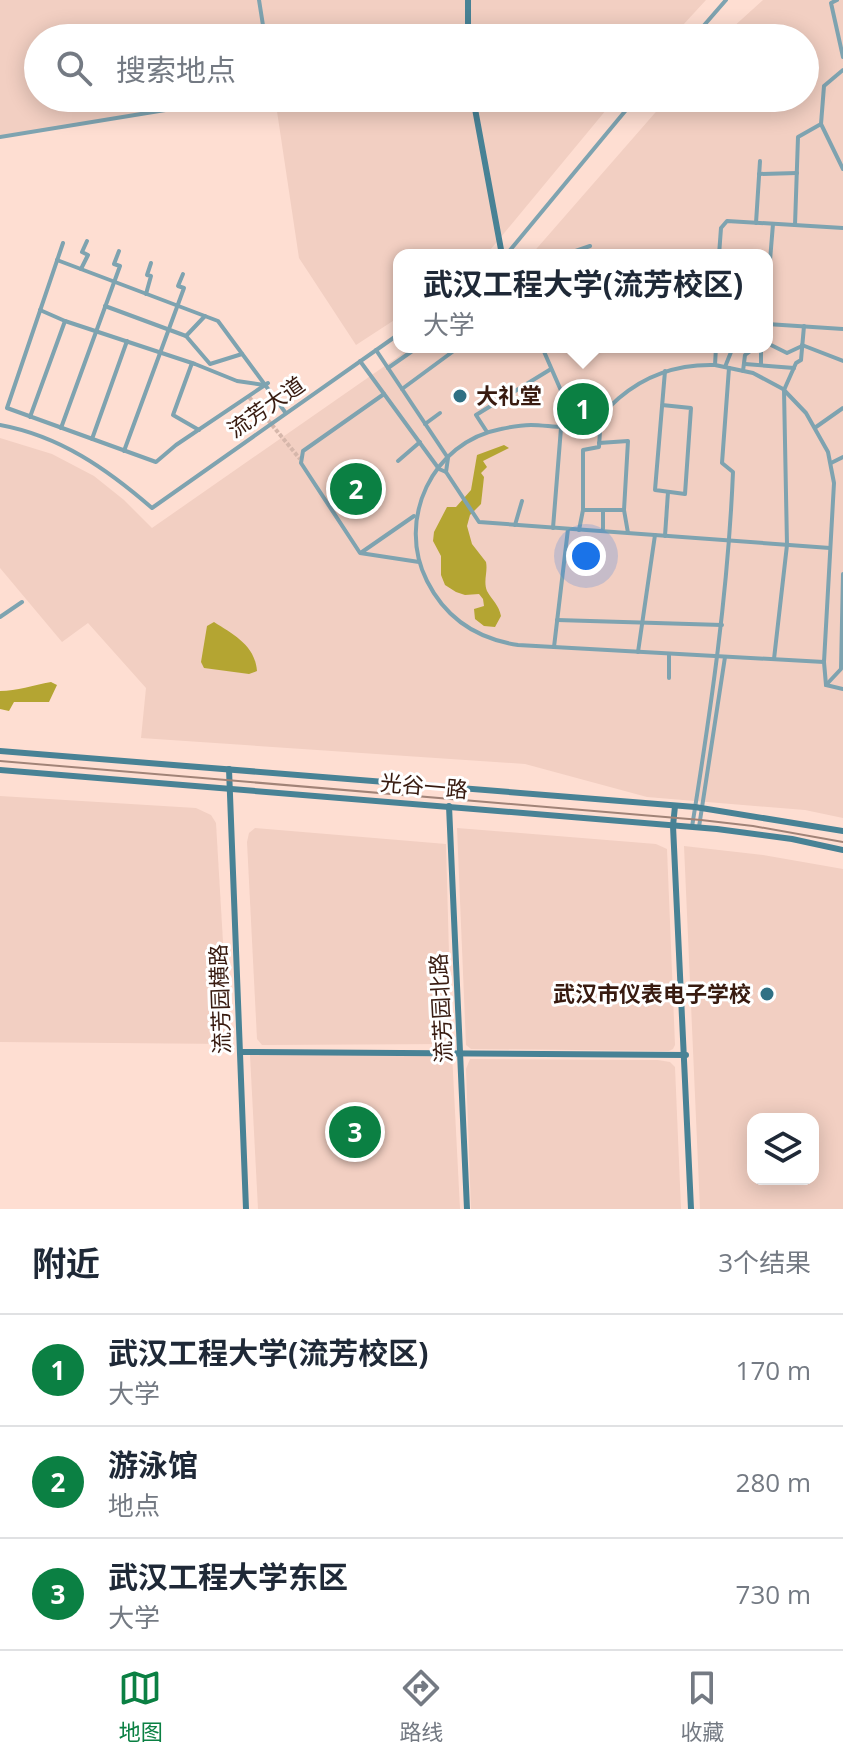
<!DOCTYPE html>
<html lang="zh">
<meta charset="utf-8">
<style>
:root{--surface:#fff;--page:#f2f2f3;--text:#1f2937;--muted:#747a83;--line:#e0e1e3;--accent:#0b8043}
body{margin:0;font-family:"Open Sans","Noto Sans SC",sans-serif;background:var(--page);color:var(--text)}
.controls{position:absolute;right:24px;bottom:24px;display:grid;overflow:hidden;border-radius:16px;box-shadow:0 4px 20px #0003}
.controls button{width:72px;height:72px;display:grid;place-items:center;padding:0;border:0;border-bottom:2px solid var(--line);background:var(--surface);color:var(--text);font:40px sans-serif}
.you{position:absolute;left:586px;top:556px;width:28px;height:28px;margin:-20px;border:6px solid #fff;border-radius:50%;background:#1a73e8;box-shadow:0 0 0 12px #1a73e833}
.badge{display:grid;place-items:center;width:52px;height:52px;border-radius:50%;background:var(--accent);color:#fff;font-size:26px;font-weight:700}
.pin{position:absolute;translate:-50% -50%;border:4px solid #fff;box-shadow:0 2px 8px #0006}
.popup{position:absolute;left:393px;top:249px;width:380px;height:104px;box-sizing:border-box;display:grid;place-content:center;border-radius:16px;background:var(--surface);filter:drop-shadow(0 2px 6px #0005);font-size:26px;white-space:nowrap;color:var(--muted)}
.popup b{font-size:30px;color:var(--text)}
.popup::after{content:'';position:absolute;left:50%;top:100%;margin-left:-16px;border:16px solid transparent;border-top-color:var(--surface)}
.list{margin:0;padding:0;list-style:none}
h2{display:flex;justify-content:space-between;align-items:center;height:104px;margin:0;padding:0 32px;font-size:34px}
h2 small{font-size:26px;font-weight:400;color:var(--muted)}
.list li{display:grid;grid-template-columns:52px 1fr auto;gap:24px;align-items:center;box-sizing:border-box;height:112px;padding:0 32px;border-top:2px solid var(--line)}
.list b{display:block;font-size:30px;white-space:nowrap}
.list p{margin:0;font-size:26px;white-space:nowrap;color:var(--muted)}
.list em{font-size:26px;font-style:normal;color:var(--muted)}
.icon{flex:none;width:44px;height:44px;fill:none;stroke:currentColor;stroke-width:2;stroke-linecap:round;stroke-linejoin:round}
.map{position:relative;flex:none;width:843px;height:1209px;overflow:hidden}
.search{position:absolute;background:var(--surface);box-shadow:0 4px 20px #0003;left:24px;right:24px;top:24px;height:88px;display:flex;align-items:center;gap:20px;box-sizing:border-box;padding:0 28px;border-radius:44px;color:var(--muted);font-size:30px}
.sheet{height:440px;background:var(--surface)}
nav{display:flex;justify-content:space-around;align-items:center;box-sizing:border-box;height:112px;border-top:2px solid var(--line);background:var(--surface);font-size:22px;color:var(--muted)}
nav a{display:grid;justify-items:center;gap:4px}
nav .on{color:var(--accent)}
.map>svg:first-child{display:block}
.built{fill:#f2cfc2;fill-rule:evenodd}
.water{fill:#b4a532}
.lines{fill:none;stroke-linecap:round;stroke-linejoin:round}
.street-tunnel{stroke:#d6b7ab;stroke-width:4;stroke-dasharray:4 2;stroke-linecap:butt}
.street{stroke:#7ea3b0;stroke-width:4}
.secondary{stroke:#488295;stroke-width:6}
.tram{stroke:#a18377;stroke-width:2}
.poi-dot{fill:#307084;stroke:#fff;stroke-width:3}
.labels{text-anchor:middle;stroke-width:6;stroke-linejoin:round;paint-order:stroke}
.poi-label{font-size:22px;font-weight:bold;fill:#381b10;stroke:#fff;text-anchor:start}
.street-label{font-size:22px;fill:#381b10;stroke:#fff}
</style>
<div class="map">
<svg width="843" height="1209" viewBox="0 0 843 1209">
<rect width="100%" height="100%" fill="#feded2"/>
<g class="built">
<polygon points="0,0 706,0 671,38 38,38 38,98 248,98 0,137"/>
<polygon points="763,0 843,0 843,818 805,810 647,797 525,764 141,738 146,688 88,623 62,642 0,568 0,438 52,454 94,476 124,500 152,528 412,347 767,347 767,255 531,255 668,98 805,98 805,38 721,38"/>
<polygon points="275,98 616,98 486,255 399,255 399,317 356,345 299,258"/>
<polygon points="0,796 196,808 211,815 216,823 229,1044 0,1042"/>
<polygon points="255,828 446,844 451,1027 449,1044 262,1045 257,1039 247,842 249,833"/>
<polygon points="457,828 656,844 667,849 675,1045 673,1049 669,1051 471,1049 466,1045"/>
<path d="M684 846 763 855 843 869V1209H700ZM753 1119H813V1179H753Z"/>
<polygon points="452,1053 460,1209 258,1209 250,1055"/>
<polygon points="470,1059 658,1060 670,1062 675,1067 681,1209 471,1209 466,1069"/>
</g>
<g class="water">
<path d="M504 445 509 448 483 461 487 467 481 473 484 477 481 504 470 515 467 526 472 544 486 562C488 572 483 581 487 591 492 600 499 605 501 616L495 627 484 626 475 619 474 609 484 606 483 599 479 594 465 595 456 592 445 585 441 575V556L433 541 434 532 447 507H456L471 490 477 455Z"/>
<path d="M214 622C234 635 255 645 257 671L249 674 204 668 201 662 207 626Z"/>
<path d="M51 682 57 685 49 702H14L9 711 0 709V691C17 691 33 685 51 682Z"/>
</g>
<g class="lines">
<polyline class="street-tunnel" points="249,397 300,459"/>
<g class="street">
<polyline points="259,0 265,38"/>
<polyline points="837,0 831,3 843,57"/>
<polyline points="693,38 726,0"/>
<polyline points="843,70 824,86 821,124 843,169"/>
<polyline points="0,137 239,98"/>
<polyline points="759,174 797,173"/>
<polyline points="756,223 760,161"/>
<polyline points="795,225 798,137 821,124"/>
<polyline points="63,243 7,408 156,462 176,445 268,383"/>
<polyline points="506,255 636,98"/>
<polyline points="564,255 590,246"/>
<polyline points="719,255 721,228 727,221 843,228"/>
<polyline points="57,260 218,321 285,412"/>
<polyline points="81,269 88,255 82,252 87,241"/>
<polyline points="146,294 151,276 147,275 151,263"/>
<polyline points="767,297 773,224"/>
<polyline points="105,306 186,336 210,364 242,354"/>
<polyline points="40,310 65,321 195,364 237,381 264,385"/>
<polyline points="767,324 843,329"/>
<polyline points="186,336 205,316"/>
<polyline points="767,343 787,353 802,346"/>
<polyline points="802,345 843,361"/>
<polyline points="542,347 576,425"/>
<polyline points="756,347 761,350 761,364"/>
<polyline points="376,350 448,458 446,472"/>
<polyline points="360,361 439,469 446,472 479,522 830,548"/>
<polyline points="192,363 173,415 199,430"/>
<polyline points="745,364 794,368"/>
<path d="M715 365 753 373 783 389 806 413 828 452 834 483 824 662 518 645C478 639 446 619 427 581 396 520 432 442 501 429 510 427 521 425 531 425 550 425 567 431 585 423 600 418 608 408 619 398 647 374 679 364 715 365Z"/>
<polyline points="715,365 716,347"/>
<polyline points="725,367 733,347"/>
<polyline points="388,368 418,347"/>
<polyline points="743,371 745,355 756,347"/>
<polyline points="402,389 459,347"/>
<polyline points="384,394 303,451 301,463 360,553 419,562"/>
<polyline points="662,405 691,408 685,494 655,490 665,371"/>
<polyline points="30,417 65,321"/>
<polyline points="425,424 440,413"/>
<path d="M0 425C60 436 107 469 152 508L399 334"/>
<polyline points="816,427 843,408"/>
<polyline points="61,428 120,266 114,264 119,251"/>
<polyline points="487,432 476,415 551,369"/>
<polyline points="92,439 127,341"/>
<polyline points="599,443 628,441 624,510 628,533"/>
<polyline points="124,451 184,288 178,286 183,274"/>
<polyline points="398,461 420,442"/>
<polyline points="831,463 843,457"/>
<polyline points="583,510 624,510"/>
<polyline points="603,510 603,531"/>
<polyline points="515,525 522,501"/>
<polyline points="553,528 561,428"/>
<polyline points="579,530 583,510 583,450 599,447 601,415"/>
<polyline points="665,536 668,492"/>
<polyline points="362,552 414,516"/>
<polyline points="0,617 22,602"/>
<polyline points="557,620 722,625"/>
<polyline points="554,647 568,529"/>
<polyline points="638,652 655,535"/>
<polyline points="669,654 669,678"/>
<polyline points="774,659 787,545 784,390 796,363 801,360 804,326"/>
<polyline points="824,662 826,685"/>
<polyline points="826,685 841,669 843,574"/>
<polyline points="826,685 843,689"/>
<path d="M692 827C711 708 728 593 733 472L722 463 729 368"/>
<polyline points="699,827 725,657"/>
</g>
<g class="secondary">
<polyline points="468,38 468,0"/>
<polyline points="473,98 502,255"/>
<polyline points="0,751 695,807 843,831"/>
<polyline points="229,769 246,1209"/>
<polyline points="0,770 717,829 792,839 843,850"/>
<polyline points="449,806 467,1209"/>
<polyline points="675,806 673,826 691,1209"/>
<polyline points="240,1052 686,1055"/>
</g>
<polyline class="tram" points="0,761 701,820 753,826 843,842"/>
</g>
<g class="poi-dot">
<circle cx="460" cy="396" r="8"/>
<circle cx="767" cy="994" r="8"/>
</g>
<g class="labels">
<g class="poi-label">
<text x="476" y="404">大礼堂</text>
<text x="751" y="1002" text-anchor="end">武汉市仪表电子学校</text>
</g>
<g class="street-label">
<text transform="translate(266 407) rotate(-35)" y="8">流芳大道</text>
<text transform="translate(424 786) rotate(5)" y="8">光谷一路</text>
<text transform="translate(220 999) rotate(-92)" y="8">流芳园横路</text>
<text transform="translate(441 1008) rotate(-93)" y="8">流芳园北路</text>
</g>
</g>
</svg>
<div class="controls">
<button><svg class="icon" aria-label="layers" viewBox="0 0 24 24"><path d="M12 4l9 5-9 5-9-5zM3 14l9 5 9-5"/></svg></button>
</div>
<div class="you"></div>
<div class="pin badge" style="left:583px;top:409px">1</div>
<div class="popup"><b>武汉工程大学(流芳校区)</b>大学</div>
<div class="pin badge" style="left:356px;top:489px">2</div>
<div class="pin badge" style="left:355px;top:1132px">3</div>
<div class="search"><svg class="icon" aria-label="search" viewBox="0 0 24 24"><circle cx="10" cy="10" r="6"/><path d="M15 15l6 6"/></svg>搜索地点</div>
</div>
<section class="sheet">
<h2>附近<small>3个结果</small></h2>
<ul class="list">
<li><span class="badge">1</span><div><b>武汉工程大学(流芳校区)</b><p>大学</p></div><em>170 m</em></li>
<li><span class="badge">2</span><div><b>游泳馆</b><p>地点</p></div><em>280 m</em></li>
<li><span class="badge">3</span><div><b>武汉工程大学东区</b><p>大学</p></div><em>730 m</em></li>
</ul>
</section>
<nav>
<a class="on"><svg class="icon" aria-label="map" viewBox="0 0 24 24"><path d="M3 6l6-2 6 2 6-2v14l-6 2-6-2-6 2zM9 4v14M15 6v14"/></svg>地图</a>
<a><svg class="icon" aria-label="directions" viewBox="0 0 24 24"><path d="M12 3l9 9-9 9-9-9zM9 14v-3h6M13 9l2 2-2 2"/></svg>路线</a>
<a><svg class="icon" aria-label="saved" viewBox="0 0 24 24"><path d="M7 4h10v16l-5-4-5 4z"/></svg>收藏</a>
</nav>
